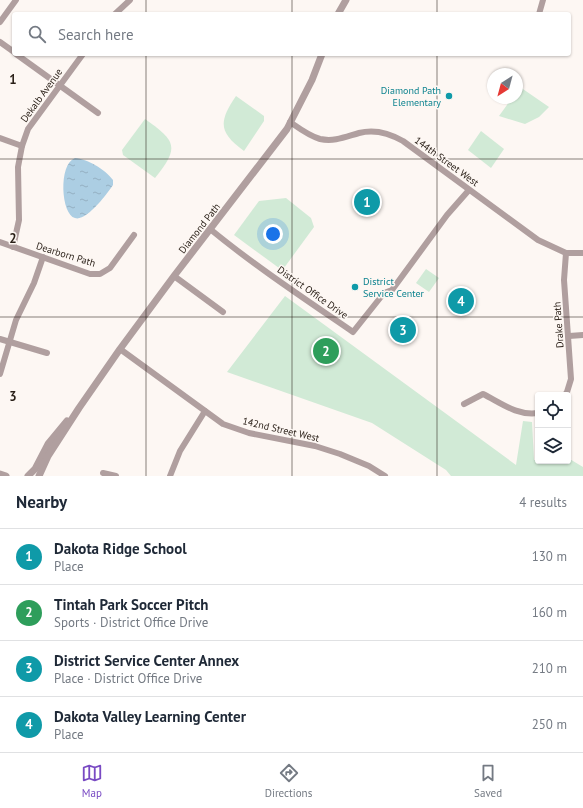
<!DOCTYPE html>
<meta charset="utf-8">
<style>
:root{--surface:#fff;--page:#f2f2f3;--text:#1f2937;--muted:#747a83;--line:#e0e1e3;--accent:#794ac3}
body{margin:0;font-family:"PT Sans",sans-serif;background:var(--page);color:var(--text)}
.controls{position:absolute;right:12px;bottom:12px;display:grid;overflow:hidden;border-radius:4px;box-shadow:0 1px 3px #0004}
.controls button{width:36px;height:36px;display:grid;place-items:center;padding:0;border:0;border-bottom:1px solid var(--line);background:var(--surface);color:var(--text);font:20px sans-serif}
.compass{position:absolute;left:487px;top:68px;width:36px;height:36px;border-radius:50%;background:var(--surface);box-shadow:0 1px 3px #0004;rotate:216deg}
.you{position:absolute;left:273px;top:234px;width:14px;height:14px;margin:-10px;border:3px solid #fff;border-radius:50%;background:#1a73e8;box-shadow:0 0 0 6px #1a73e833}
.badge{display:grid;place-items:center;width:26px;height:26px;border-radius:50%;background:var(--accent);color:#fff;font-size:13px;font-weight:700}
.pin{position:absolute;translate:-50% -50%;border:2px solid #fff;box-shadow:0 1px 4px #0006}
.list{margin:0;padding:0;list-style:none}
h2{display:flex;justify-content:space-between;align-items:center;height:52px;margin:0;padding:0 16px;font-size:17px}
h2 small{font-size:13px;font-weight:400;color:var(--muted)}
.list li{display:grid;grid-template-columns:26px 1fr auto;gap:12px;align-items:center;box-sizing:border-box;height:56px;padding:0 16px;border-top:1px solid var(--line)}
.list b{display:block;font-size:15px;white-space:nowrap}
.list p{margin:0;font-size:13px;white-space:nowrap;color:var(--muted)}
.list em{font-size:13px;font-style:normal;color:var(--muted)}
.icon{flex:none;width:22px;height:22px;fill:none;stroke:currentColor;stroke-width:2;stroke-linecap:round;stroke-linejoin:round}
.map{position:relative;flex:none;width:583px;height:476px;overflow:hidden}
.search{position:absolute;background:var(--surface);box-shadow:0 1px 3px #0004;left:12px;right:12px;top:12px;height:44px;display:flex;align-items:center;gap:10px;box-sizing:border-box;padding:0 14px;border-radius:4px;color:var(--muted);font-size:15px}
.sheet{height:276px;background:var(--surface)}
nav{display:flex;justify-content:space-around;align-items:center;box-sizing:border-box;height:56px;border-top:1px solid var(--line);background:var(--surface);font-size:11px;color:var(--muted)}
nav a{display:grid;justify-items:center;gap:2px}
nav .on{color:var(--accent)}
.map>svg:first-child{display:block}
.park{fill:#d1ead6}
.water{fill:url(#water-ripples)}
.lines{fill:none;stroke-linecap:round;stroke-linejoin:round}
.minor{stroke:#b09f9f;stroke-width:6}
.tertiary{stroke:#b09f9f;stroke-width:7}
.grid{fill:none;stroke:#291f17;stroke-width:1;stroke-opacity:0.55}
.culture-dot{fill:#0f9aa8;stroke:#fdf7f3;stroke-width:1.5}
.labels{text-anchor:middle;stroke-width:3;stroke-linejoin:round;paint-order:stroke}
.culture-label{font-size:10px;fill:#0d838f;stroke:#fdf7f3;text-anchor:end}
.street-label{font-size:10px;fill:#291f17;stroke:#fdf7f3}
.grid-label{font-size:13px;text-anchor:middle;font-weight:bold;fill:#291f17;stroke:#fdf7f3;stroke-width:3;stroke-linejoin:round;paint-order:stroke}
</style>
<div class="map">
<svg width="583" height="476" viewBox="0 0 583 476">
<defs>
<pattern id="water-ripples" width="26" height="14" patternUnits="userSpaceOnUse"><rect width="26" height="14" fill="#accee3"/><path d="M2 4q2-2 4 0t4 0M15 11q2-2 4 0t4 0" fill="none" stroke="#94b0c2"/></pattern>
</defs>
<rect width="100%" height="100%" fill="#fdf7f3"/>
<g class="park">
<polygon points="520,87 549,107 539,117 525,124 499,116 512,98 517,98 517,91"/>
<path d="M236 96 264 116V121L244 151C219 133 218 122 236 96Z"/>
<path d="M145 119C176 141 180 147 155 178L123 155 122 150Z"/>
<polygon points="481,131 504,149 491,168 468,150"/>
<polygon points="286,198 311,218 314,227 284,268 279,268 234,235 259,201"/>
<polygon points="426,269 439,278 429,292 416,283"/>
<polygon points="285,296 516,465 523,421 532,422 534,460 568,461 568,458 583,467 583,476 451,476 446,470 372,423 227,372"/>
</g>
<path class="water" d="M75 158C87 159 105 169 113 180V185C108 193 86 222 75 218 61 215 58 164 75 158Z"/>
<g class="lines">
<g class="minor">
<polyline points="115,14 130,0"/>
<polyline points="539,14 543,0"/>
<polyline points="0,22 16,0"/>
<polyline points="0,42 14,52"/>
<polyline points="16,54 98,113"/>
<path d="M290 122C300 129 309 136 320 139 334 142 345 137 359 133 374 129 389 133 403 141L538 240 566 253H583"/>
<polyline points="0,138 22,146"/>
<path d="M210 229C255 266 305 299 353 332L384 293 392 290 447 215 469 190"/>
<polyline points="0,242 90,274 100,274 110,268 134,235"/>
<polyline points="13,247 19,220 18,167 22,146 28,129 83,54"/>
<polyline points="174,276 223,312"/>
<polyline points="569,336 583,335"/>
<polyline points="0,339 47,353"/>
<polyline points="120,349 223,424 249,433 315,446 340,454 369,466 385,476"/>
<polyline points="0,374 16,320 34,283 43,257"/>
<polyline points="565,395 567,392 571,379 564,280 566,253"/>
<path d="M464 404 483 394C501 403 517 416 538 413"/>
<polyline points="103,473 116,476"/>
<polyline points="170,476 180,451 205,411"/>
</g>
<g class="tertiary">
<polyline points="338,14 346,0"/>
<polyline points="0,474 6,476"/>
<polyline points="28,476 35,469 48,444 67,421"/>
<polyline points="39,476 48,456 79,408 120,349 174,276 287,129 312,80 322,54"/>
</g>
</g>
<path class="grid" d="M146 0V14M292 0V14M437 0V14M146 54V476M292 54V476M437 54V476M0 159H583M0 317H583"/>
<g class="culture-dot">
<circle cx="449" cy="96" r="4"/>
<circle cx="355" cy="287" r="4"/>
</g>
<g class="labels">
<g class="culture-label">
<text x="441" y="94">Diamond Path<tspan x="441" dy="12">Elementary</tspan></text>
<text x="363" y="285" text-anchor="start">District<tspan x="363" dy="12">Service Center</tspan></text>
</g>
<g class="street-label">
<text transform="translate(41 95) rotate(-54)" y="4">Dekalb Avenue</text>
<text transform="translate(447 161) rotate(36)" y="4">144th Street West</text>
<text transform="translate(199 228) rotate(-52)" y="4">Diamond Path</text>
<text transform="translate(66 254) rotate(17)" y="4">Dearborn Path</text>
<text transform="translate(313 292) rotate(35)" y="4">District Office Drive</text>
<text transform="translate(558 325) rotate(-94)" y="4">Drake Path</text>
<text transform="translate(281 429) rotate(13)" y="4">142nd Street West</text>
</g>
</g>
<g class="grid-label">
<text x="13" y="84">1</text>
<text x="13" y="243">2</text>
<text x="13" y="401">3</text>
</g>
</svg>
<div class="controls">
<button><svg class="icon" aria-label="locate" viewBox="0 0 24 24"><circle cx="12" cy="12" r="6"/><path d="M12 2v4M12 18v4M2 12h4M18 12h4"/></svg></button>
<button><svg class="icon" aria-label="layers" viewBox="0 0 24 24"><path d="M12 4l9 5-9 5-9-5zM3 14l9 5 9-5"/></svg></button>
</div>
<svg class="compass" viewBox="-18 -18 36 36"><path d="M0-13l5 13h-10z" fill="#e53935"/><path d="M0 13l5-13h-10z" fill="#747a83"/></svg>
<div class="you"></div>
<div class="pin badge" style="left:367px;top:202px;background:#0f9aa8">1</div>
<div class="pin badge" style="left:326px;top:351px;background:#2e9e5b">2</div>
<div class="pin badge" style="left:403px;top:330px;background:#0f9aa8">3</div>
<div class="pin badge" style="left:461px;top:301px;background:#0f9aa8">4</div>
<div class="search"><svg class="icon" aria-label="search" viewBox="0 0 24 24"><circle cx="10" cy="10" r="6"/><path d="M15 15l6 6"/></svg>Search here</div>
</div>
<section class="sheet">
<h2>Nearby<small>4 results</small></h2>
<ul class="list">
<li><span class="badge" style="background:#0f9aa8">1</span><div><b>Dakota Ridge School</b><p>Place</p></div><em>130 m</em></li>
<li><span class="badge" style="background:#2e9e5b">2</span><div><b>Tintah Park Soccer Pitch</b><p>Sports · District Office Drive</p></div><em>160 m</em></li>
<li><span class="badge" style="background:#0f9aa8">3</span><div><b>District Service Center Annex</b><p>Place · District Office Drive</p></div><em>210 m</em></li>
<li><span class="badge" style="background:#0f9aa8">4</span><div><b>Dakota Valley Learning Center</b><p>Place</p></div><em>250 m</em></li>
</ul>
</section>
<nav>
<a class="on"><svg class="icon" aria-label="map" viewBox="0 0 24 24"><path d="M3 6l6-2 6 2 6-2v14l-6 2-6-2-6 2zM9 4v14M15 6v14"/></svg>Map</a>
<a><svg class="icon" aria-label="directions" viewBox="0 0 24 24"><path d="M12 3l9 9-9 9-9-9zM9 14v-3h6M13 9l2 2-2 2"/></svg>Directions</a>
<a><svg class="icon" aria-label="saved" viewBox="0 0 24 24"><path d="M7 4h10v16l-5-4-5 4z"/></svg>Saved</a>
</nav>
